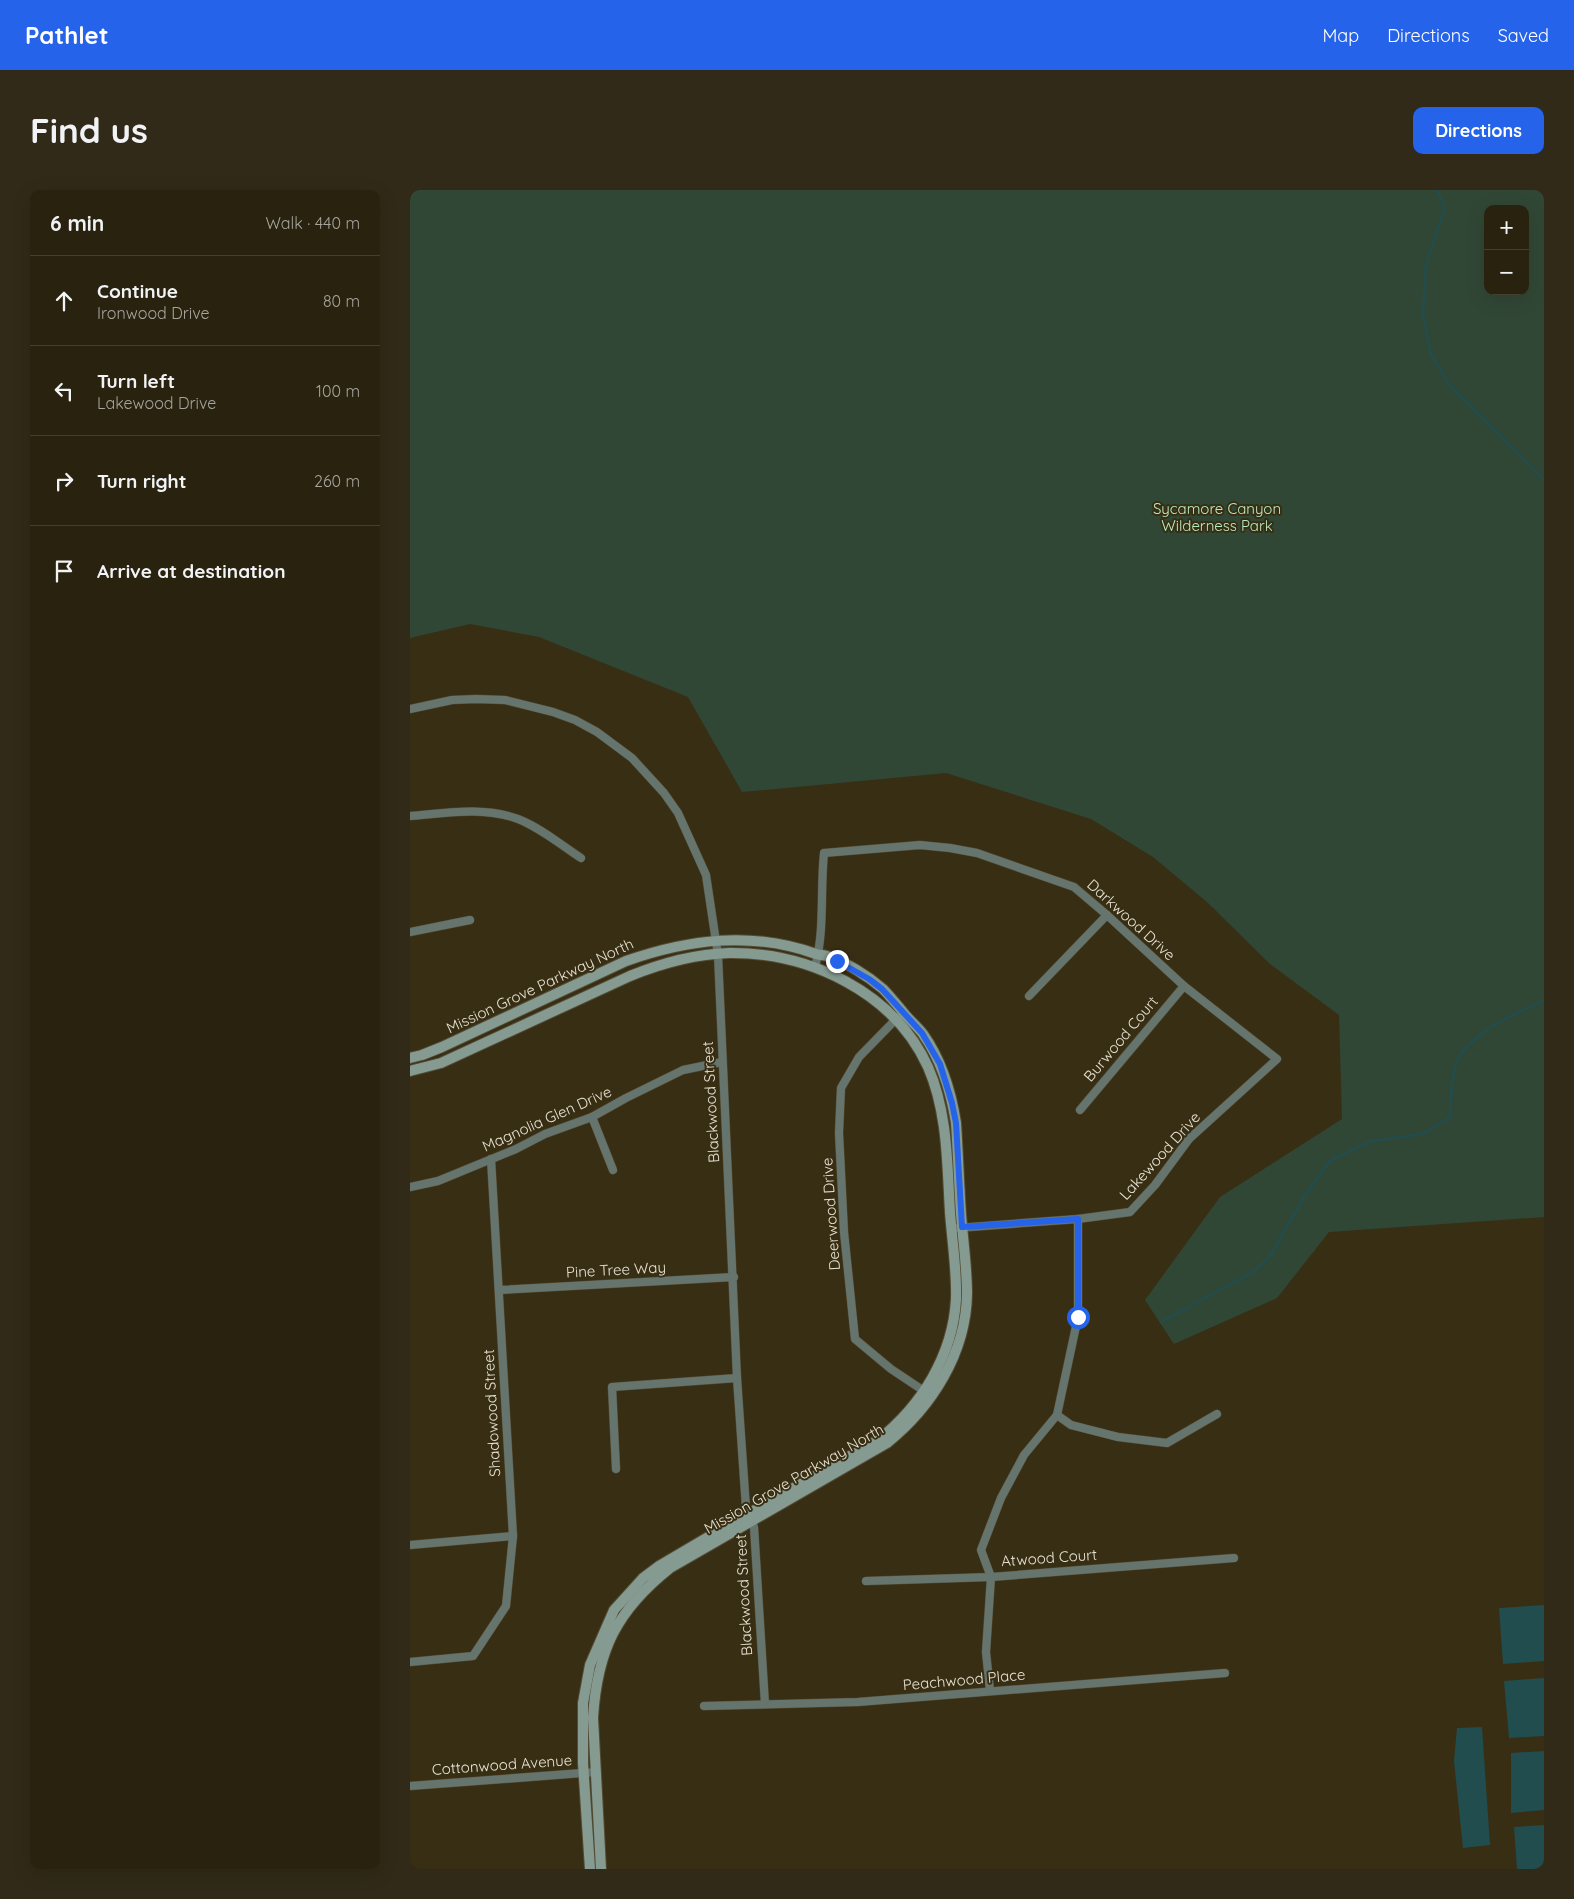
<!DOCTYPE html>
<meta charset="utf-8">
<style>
:root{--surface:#29220f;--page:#312a18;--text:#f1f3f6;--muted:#a5a49e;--line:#453f2f;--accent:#2563eb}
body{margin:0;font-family:Quicksand,sans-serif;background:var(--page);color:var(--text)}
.controls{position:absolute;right:15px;top:15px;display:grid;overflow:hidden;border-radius:10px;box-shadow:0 5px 20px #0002}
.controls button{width:45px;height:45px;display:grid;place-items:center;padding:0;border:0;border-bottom:1px solid var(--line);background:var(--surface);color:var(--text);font:25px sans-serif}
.stop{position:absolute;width:15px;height:15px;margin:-11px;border:4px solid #2563eb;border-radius:50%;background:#fff}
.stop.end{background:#2563eb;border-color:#fff;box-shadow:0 1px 5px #0008}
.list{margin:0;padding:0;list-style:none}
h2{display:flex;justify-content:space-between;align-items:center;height:65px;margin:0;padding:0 20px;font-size:21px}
h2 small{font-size:16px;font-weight:400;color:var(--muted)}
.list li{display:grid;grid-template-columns:32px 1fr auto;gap:15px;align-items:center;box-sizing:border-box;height:90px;padding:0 20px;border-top:1px solid var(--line)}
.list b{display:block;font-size:19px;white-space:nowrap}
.list p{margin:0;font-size:16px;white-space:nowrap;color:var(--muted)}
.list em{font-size:16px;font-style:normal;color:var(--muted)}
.icon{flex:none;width:28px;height:28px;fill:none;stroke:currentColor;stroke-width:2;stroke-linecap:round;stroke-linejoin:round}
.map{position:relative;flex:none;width:1134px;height:1679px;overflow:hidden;border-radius:10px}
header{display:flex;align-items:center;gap:30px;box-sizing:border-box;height:70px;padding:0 25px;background:var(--accent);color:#fff}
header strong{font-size:24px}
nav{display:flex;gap:28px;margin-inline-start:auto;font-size:18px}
.intro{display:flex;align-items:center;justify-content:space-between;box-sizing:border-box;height:120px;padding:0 30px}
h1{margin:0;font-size:35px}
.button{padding:12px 22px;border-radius:10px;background:var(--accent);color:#fff;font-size:18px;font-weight:700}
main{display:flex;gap:30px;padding:0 30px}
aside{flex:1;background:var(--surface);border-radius:10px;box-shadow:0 5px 20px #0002}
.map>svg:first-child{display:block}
.green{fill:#314735;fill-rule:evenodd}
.water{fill:#224d4e}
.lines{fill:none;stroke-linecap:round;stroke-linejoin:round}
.stream{stroke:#224d4e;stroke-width:2.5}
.street-casing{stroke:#534b33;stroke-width:9}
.secondary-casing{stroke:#534b33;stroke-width:12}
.street{stroke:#66746e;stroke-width:8}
.secondary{stroke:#859b92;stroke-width:10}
.route{stroke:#2563eb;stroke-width:6}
.labels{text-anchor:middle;stroke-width:4;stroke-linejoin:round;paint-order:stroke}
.park-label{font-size:15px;fill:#b8ebc0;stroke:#372e14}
.street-label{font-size:15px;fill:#e8e3d3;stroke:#372e14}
</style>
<header>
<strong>Pathlet</strong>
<nav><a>Map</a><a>Directions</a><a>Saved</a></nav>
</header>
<div class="intro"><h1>Find us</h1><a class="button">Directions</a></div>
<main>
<aside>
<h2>6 min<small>Walk · 440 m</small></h2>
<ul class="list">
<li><svg class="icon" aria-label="ahead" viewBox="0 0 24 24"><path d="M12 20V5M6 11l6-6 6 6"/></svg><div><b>Continue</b><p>Ironwood Drive</p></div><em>80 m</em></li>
<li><svg class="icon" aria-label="left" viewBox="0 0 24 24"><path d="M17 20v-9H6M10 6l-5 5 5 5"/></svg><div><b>Turn left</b><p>Lakewood Drive</p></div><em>100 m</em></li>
<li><svg class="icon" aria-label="right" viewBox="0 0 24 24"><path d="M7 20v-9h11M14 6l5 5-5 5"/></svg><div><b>Turn right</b></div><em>260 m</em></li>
<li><svg class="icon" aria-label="arrive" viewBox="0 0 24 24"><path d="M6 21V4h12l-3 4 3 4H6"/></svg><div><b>Arrive at destination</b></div></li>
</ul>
</aside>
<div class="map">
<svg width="1134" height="1679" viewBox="0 0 1134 1679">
<rect width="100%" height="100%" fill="#372e14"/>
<path class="green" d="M0 0H1134V1027L919 1042 867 1108 764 1154 735 1110 810 1007 932 929 929 825 860 774 797 712 743 667 681 629 536 583 332 602 278 507 129 447 60 434 0 448ZM1078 19H1115V101H1078Z"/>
<g class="water">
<polygon points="1134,1415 1134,1471 1093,1474 1089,1418"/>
<polygon points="1134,1488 1134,1546 1099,1548 1094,1491"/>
<polygon points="1072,1537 1080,1655 1053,1658 1044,1571 1047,1538"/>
<polygon points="1134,1561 1134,1620 1101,1623 1101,1563"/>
<polygon points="1134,1635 1134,1679 1107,1679 1104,1637"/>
</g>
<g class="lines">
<g class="stream">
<polyline points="1027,0 1035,18 1016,75 1013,123 1021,164 1039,194 1134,290"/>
<path d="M751 1132 843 1082 861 1065 878 1034 889 1018 893 1008 921 970 961 951 1013 944 1040 927C1041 913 1041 881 1048 869 1063 842 1106 823 1134 811"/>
</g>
<defs>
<g id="street">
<polyline points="0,519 42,510 66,509 95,510 143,522 165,530 187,542 222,568 254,603 268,623 296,685 308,765 327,1188 336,1318 344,1337 355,1514"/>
<path d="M0 626C35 623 74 616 108 629 131 638 151 655 171 668"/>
<polyline points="0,742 60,730"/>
<path d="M405 777C415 740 410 701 414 663L510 655 540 658 567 663 664 697 697 725 774 796 867 869 779 949 745 995 720 1022 668 1029 547 1038"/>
<polyline points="619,806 697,725"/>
<polyline points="493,822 449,867 431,898 429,943 434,1042 445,1149 481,1179 517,1203"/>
<polyline points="670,920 774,796"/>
<polyline points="182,927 203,980"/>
<polyline points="0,997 28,991 106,959 135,944 182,927 216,908 273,880 312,872"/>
<polyline points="89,1100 324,1087"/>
<polyline points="647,1225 661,1235 708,1247 757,1253 807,1224"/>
<polyline points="206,1279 202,1197 327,1188"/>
<polyline points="0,1355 103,1346"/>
<polyline points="456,1391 581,1387 824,1368"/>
<polyline points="0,1472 63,1466 96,1416 103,1346 81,969"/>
<polyline points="580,1501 576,1462 581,1387 571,1360 591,1308 614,1265 647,1225 668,1127 668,1029"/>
<polyline points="294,1516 448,1512 815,1483"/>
<polyline points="0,1596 186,1582"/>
</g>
<g id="secondary">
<path d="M0 868 12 865 32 857 216 771C279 749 342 741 406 764 409 765 413 765 417 766 436 772 458 786 473 799 480 806 486 814 493 822 499 830 507 836 513 844 532 871 541 901 546 933 548 963 549 994 551 1024 553 1051 557 1077 557 1104 556 1163 522 1217 477 1253L260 1378C207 1420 187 1460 183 1528L191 1679"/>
<path d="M0 881 31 873 220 786C252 773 285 764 319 763 399 762 484 802 518 877 538 923 537 974 540 1022 542 1051 547 1080 546 1109 543 1166 511 1216 468 1250L322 1333 249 1376 233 1388 204 1420 180 1475 173 1513V1573L180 1679"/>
</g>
</defs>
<use href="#street" class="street-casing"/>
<use href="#secondary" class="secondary-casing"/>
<use href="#street" class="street"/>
<use href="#secondary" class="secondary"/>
</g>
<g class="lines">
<polyline class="route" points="427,771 459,789 472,799 512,843 530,874 542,913 546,933 552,1037 668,1029 668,1127"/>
</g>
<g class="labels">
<g class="park-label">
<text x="807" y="324">Sycamore Canyon<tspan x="807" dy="17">Wilderness Park</tspan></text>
</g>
<g class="street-label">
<text transform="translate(721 730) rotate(42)" y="5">Darkwood Drive</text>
<text transform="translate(130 796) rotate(-25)" y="5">Mission Grove Parkway North</text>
<text transform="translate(711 849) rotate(-50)" y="5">Burwood Court</text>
<text transform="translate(301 912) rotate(-93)" y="5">Blackwood Street</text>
<text transform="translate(137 929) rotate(-24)" y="5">Magnolia Glen Drive</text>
<text transform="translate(750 966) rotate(-48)" y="5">Lakewood Drive</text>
<text transform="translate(421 1024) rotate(-94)" y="5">Deerwood Drive</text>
<text transform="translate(206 1080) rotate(-3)" y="5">Pine Tree Way</text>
<text transform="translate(82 1223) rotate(-93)" y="5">Shadowood Street</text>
<text transform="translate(384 1289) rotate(-30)" y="5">Mission Grove Parkway North</text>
<text transform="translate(639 1368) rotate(-4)" y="5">Atwood Court</text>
<text transform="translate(334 1405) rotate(-93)" y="5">Blackwood Street</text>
<text transform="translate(554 1490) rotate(-5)" y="5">Peachwood Place</text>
<text transform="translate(92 1575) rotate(-4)" y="5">Cottonwood Avenue</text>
</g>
</g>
</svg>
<div class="controls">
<button>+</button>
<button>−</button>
</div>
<div class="stop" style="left:668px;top:1127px"></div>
<div class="stop end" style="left:427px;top:771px"></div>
</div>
</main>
